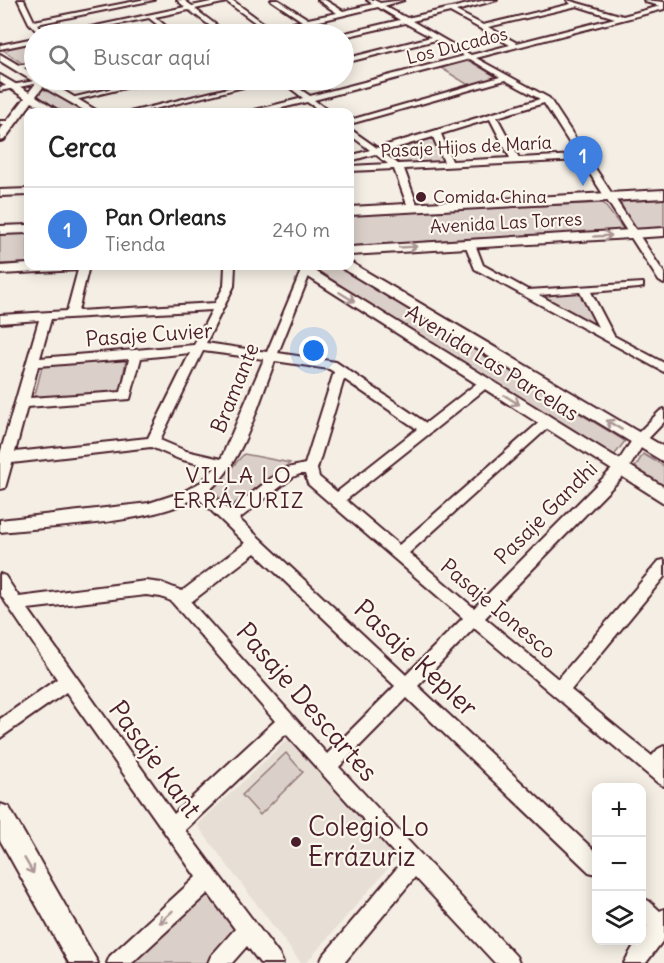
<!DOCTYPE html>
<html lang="es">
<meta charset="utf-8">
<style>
:root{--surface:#fff;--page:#f6f6f6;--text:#222;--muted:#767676;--line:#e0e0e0;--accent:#4a1f2b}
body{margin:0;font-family:Delius,sans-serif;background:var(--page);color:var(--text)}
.controls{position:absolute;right:18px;bottom:18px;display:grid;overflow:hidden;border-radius:12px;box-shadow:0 3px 15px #0003}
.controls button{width:54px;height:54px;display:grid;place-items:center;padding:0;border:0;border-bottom:2px solid var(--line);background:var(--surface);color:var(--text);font:30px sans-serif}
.you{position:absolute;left:314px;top:351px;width:21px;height:21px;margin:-15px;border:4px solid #fff;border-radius:50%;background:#1a73e8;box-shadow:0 0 0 9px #1a73e833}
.badge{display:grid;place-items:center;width:39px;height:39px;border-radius:50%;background:var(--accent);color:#fff;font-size:20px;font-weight:700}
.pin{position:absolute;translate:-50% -50px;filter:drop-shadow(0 2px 3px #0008)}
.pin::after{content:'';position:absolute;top:32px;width:21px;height:18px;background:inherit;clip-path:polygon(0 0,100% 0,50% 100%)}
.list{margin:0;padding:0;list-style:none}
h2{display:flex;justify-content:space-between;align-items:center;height:78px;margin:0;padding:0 24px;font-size:26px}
h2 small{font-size:20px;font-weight:400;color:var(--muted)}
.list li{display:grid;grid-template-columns:39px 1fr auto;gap:18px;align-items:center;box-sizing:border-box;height:84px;padding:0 24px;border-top:2px solid var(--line)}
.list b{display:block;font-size:22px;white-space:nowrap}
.list p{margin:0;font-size:20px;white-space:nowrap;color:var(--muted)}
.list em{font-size:20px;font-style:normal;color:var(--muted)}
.icon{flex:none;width:33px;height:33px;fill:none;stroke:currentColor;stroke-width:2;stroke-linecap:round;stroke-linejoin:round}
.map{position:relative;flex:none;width:664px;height:963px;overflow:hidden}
.search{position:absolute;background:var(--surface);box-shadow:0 3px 15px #0003;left:24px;top:24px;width:330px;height:66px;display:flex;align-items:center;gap:15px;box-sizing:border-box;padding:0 21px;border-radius:33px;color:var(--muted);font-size:22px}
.panel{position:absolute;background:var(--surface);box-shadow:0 3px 15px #0003;left:24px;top:108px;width:330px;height:162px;border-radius:12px}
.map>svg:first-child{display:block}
.built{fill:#e7dfd6}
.green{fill:#dbd0c9;stroke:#92787a;stroke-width:1.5}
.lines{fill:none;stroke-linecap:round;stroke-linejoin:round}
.street-casing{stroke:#4a1f2b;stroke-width:4}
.secondary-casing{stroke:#4a1f2b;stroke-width:4}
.street{fill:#fbf7ec;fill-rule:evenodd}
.secondary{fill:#fbf7ec;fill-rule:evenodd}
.oneway{stroke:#ab9695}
.poi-dot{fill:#4a1f2b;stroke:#fbf7ec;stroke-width:2}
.labels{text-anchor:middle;stroke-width:4.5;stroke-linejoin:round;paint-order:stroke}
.far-street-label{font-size:18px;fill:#4a1f2b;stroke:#fbf7ec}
.far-poi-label{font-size:18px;fill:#4a1f2b;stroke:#fbf7ec;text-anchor:start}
.street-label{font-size:21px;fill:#4a1f2b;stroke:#fbf7ec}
.neighbourhood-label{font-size:22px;letter-spacing:1.5px;fill:#4a1f2b;stroke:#fbf7ec}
.near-street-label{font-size:26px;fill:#4a1f2b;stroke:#fbf7ec}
.near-poi-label{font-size:26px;fill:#4a1f2b;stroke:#fbf7ec;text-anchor:start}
</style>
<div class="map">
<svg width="664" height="963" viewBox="0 0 664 963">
<rect width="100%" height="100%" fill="#f4eee4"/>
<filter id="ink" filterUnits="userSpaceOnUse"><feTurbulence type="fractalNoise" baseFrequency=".0167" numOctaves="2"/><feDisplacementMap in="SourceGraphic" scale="12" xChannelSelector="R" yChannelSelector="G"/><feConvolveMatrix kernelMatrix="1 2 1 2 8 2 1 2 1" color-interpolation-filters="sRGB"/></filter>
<g filter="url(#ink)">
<polygon class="built" points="289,738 397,858 306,963 301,963 197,825"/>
<g class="green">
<polygon points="32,43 34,61 23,64 2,49"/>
<polygon points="468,60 498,78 470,86 441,68"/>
<polygon points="43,87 84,112 63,112 37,96"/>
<polygon points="434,138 444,162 402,165 388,154 389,152"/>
<polygon points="664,199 664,228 635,229 620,202"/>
<polygon points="603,203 624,230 350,246 350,215"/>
<polygon points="28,233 28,263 0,264 0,234"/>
<polygon points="310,266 337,266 625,441 613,457"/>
<polygon points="581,293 600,327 539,295"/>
<polygon points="126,358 121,393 34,399 43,363"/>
<polygon points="244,454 290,463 231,506 211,491"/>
<polygon points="643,454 664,466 664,490 633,471"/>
<polygon points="286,753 303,772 260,815 242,795"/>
<polygon points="207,888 239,934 211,963 133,963"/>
</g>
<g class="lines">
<defs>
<g id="street">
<polygon points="18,0 24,0 34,21 141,0 154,0 37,24 45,34 39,34 29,23"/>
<path d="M177 0H184L192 6 220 0H232L270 28 302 21 271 0H278L308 19 337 13 318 0H325L343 11 373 4 367 0H374L380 3 404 0 384 6 407 18 486 0H497L456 11 483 25 571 4 567 0 623 16 664 5V9L476 58 549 98 664 273V284L659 281 581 160 404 169 418 207 413 210 408 207 394 169 350 171V166L388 164 375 154 350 161V156L370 150 350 135V129L377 148 540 99 505 80 350 124V120L500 77 470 59 314 100 330 112H322L307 102 265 112H254L255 110 303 98 280 80H287L310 96 464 56 436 40 344 63V59L431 37 405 23 344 37 341 34 400 20 378 7 270 33 249 34 264 29 227 2 195 9 228 34H221L189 10 155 17 175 34H169L149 18 68 34H58L185 7ZM577 6 615 18 517 43 488 27ZM450 12 510 45 471 55 412 21ZM544 103 577 155 519 158 497 117ZM490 119 510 158 452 161 441 134ZM433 137 444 162 398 164 382 152Z"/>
<polygon points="34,38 34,42 0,49 0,45"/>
<polygon points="34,62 34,66 17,69 13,67"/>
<polygon points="40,80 53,80 0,91 0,87"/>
<polygon points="147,80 158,80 71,101 67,99"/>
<polygon points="261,80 272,80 142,112 130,112"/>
<polygon points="0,121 10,121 14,123 10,125 0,125"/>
<polygon points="28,189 28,195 0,196 0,190"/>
<path d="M470 241 475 244 483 265 528 290 643 283V287L639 288 591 292 614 336 664 363V372L475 269 465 244ZM580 292 598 327 539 295Z"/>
<path d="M79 266H89L78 311 215 303 224 286 225 266H235L234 286 206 343 267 352 301 271 306 268 310 269 311 271 278 353 336 362 426 423 481 380H489L491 383 489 386 346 500 399 545 543 419H551L553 422 551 425 409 553 474 608 616 465 634 437 660 411 664 409V422L644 443 626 473 485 618 558 679 659 561 664 560V577L571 690 652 756 658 749 664 746V786L658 783 474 628 418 686 596 852V874L589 872 407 698 339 767 516 956 519 963H495L415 877 344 963H320L323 956 402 862 286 734 185 830 280 956 283 963H260L247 946 232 963H208L211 956 235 929 208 893 132 963H107L110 956 196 877 66 692 0 738V719L57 679 0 594V574L5 576 19 597 146 581 162 583 182 591 245 543 197 497C153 524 53 526 0 532V520L149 503 183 492 201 482 215 468 179 459 151 447 12 463 5 488 0 489V454L39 320 0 323V315L67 311ZM212 310 194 345 40 358 51 319ZM203 351 264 359 221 459 186 451 160 440ZM190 353 148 438 15 452 27 407 130 399 141 358ZM129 359 121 392 30 398 38 366ZM275 361 329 369 334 372 305 464 283 469 229 511 208 491C243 465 259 401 275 361ZM344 379 417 429 337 492 319 477 317 469ZM300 474H305L308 484 463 618 406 675 239 519 293 477ZM255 553 395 686 327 754 191 602ZM146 595 161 597 171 601 275 721 174 814 28 609Z"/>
<polygon points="642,898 649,901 660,911 664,909 664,939 646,963 624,963 637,940 642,940 642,934 647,926 642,921"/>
</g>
<g id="secondary">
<polygon points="644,0 664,2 664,7 645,2"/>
<polygon points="0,54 34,74 34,80 46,80 99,112 87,112 43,87 36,96 60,112 49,112 32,102 4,140 0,141 0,130 25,98 0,82 0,75 29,92 36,83 0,61"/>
<polygon points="664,190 664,198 350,215 350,207"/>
<polygon points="28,225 28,233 0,234 0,226"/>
<polygon points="664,228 664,236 350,255 350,247"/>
<polygon points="350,262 664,447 664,462 343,269 342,266 350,266"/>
<polygon points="28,264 28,266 87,266 80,270 0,274 0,266"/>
<polygon points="291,266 307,266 664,487 664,503"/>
<polygon points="0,804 9,807 98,963 69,963 0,840"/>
</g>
</defs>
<use href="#street" class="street-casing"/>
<use href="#secondary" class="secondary-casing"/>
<use href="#street" class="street"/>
<use href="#secondary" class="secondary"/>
</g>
<defs><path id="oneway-shaft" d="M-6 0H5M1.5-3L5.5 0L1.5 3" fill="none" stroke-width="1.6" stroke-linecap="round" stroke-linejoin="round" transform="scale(1.5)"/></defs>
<g class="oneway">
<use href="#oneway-shaft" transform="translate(603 236) rotate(-3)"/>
<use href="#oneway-shaft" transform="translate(408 247) rotate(-3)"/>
<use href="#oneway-shaft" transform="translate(347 297) rotate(32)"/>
<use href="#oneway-shaft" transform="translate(512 400) rotate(32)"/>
<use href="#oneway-shaft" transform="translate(614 425) rotate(-149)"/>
<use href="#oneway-shaft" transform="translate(29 866) rotate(60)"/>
<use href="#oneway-shaft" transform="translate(166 917) rotate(137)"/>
</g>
</g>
<g class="poi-dot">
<circle cx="421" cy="197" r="6"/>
<circle cx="296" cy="842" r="6"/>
</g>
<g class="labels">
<g class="far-street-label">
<text transform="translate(457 46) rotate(-14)" y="6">Los Ducados</text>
<text transform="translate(466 147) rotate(-3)" y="6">Pasaje Hijos de María</text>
<text transform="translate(506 223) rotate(-3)" y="6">Avenida Las Torres</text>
</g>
<g class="far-poi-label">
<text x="433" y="203">Comida China</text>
</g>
<g class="street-label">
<text transform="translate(149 335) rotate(-4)" y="7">Pasaje Cuvier</text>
<text transform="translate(492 363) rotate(32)" y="7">Avenida Las Parcelas</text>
<text transform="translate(235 388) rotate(-68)" y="7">Bramante</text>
<text transform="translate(546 513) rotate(-45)" y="7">Pasaje Gandhi</text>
<text transform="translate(498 609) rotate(40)" y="7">Pasaje Ionesco</text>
</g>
<g class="neighbourhood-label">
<text x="239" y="483">VILLA LO<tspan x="239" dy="25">ERRÁZURIZ</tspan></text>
</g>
<g class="near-street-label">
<text transform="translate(416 658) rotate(43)" y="9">Pasaje Kepler</text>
<text transform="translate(307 702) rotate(49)" y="9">Pasaje Descartes</text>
<text transform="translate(155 759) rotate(54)" y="9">Pasaje Kant</text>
</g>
<g class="near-poi-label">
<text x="308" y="836">Colegio Lo<tspan x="308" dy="30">Errázuriz</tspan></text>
</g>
</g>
</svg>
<div class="controls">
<button>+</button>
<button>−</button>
<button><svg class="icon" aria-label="layers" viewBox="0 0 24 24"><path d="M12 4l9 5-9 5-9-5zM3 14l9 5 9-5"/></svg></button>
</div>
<div class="you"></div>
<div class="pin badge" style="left:583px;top:186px;background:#3f7fe0">1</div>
<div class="search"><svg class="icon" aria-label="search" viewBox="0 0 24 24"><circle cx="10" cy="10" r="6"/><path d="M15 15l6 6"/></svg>Buscar aquí</div>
<section class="panel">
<h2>Cerca<small></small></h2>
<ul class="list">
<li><span class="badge" style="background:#3f7fe0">1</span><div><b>Pan Orleans</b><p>Tienda</p></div><em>240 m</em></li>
</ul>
</section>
</div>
